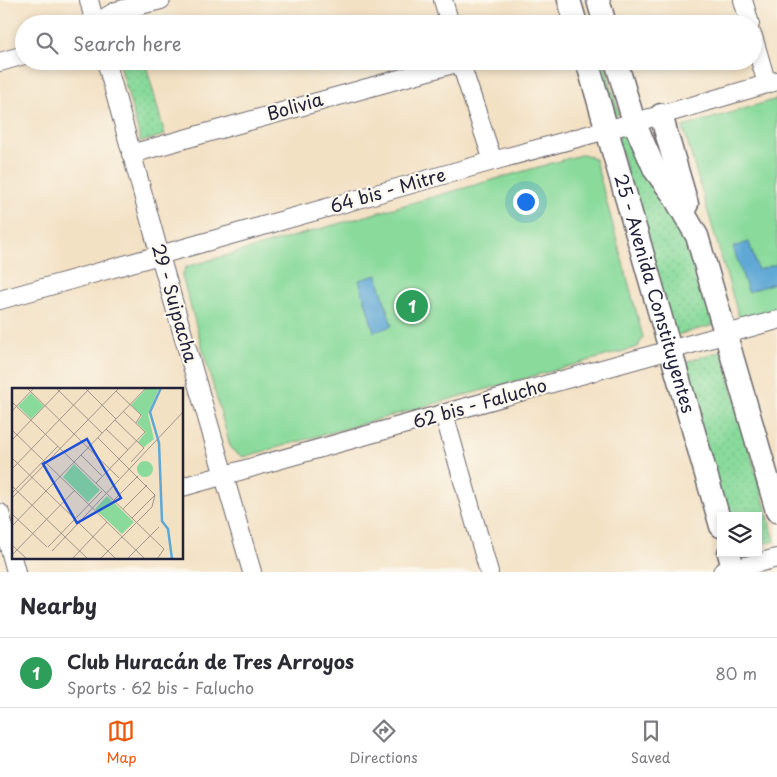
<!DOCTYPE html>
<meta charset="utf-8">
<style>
:root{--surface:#fff;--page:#f7f7f7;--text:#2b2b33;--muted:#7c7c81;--line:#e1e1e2;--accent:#ea580c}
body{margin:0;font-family:"Playpen Sans",sans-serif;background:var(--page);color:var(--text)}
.controls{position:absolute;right:15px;bottom:15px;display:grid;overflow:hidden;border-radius:0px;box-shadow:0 2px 8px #0003}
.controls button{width:45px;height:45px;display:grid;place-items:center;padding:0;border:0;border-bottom:1px solid var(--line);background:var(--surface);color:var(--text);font:25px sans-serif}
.you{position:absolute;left:525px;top:201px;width:18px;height:18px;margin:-12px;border:4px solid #fff;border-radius:50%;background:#1a73e8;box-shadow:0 0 0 8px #1a73e833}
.badge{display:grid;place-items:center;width:32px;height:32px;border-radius:50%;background:var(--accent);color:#fff;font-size:16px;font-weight:700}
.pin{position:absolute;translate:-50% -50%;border:2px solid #fff;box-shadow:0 1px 5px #0006}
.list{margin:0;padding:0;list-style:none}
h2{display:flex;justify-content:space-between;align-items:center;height:65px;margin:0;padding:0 20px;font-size:21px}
h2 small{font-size:16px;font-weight:400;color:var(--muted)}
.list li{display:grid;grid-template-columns:32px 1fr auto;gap:15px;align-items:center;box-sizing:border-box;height:70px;padding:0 20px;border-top:1px solid var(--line)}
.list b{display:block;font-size:19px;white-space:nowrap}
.list p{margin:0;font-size:16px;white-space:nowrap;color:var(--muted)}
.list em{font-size:16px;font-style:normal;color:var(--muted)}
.icon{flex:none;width:28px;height:28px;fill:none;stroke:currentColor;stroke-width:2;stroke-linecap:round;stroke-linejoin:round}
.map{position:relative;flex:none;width:777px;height:572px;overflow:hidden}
.search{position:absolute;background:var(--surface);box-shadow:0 2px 8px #0003;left:15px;right:15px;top:15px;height:55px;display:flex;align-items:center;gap:12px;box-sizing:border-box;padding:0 18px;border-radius:28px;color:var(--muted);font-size:19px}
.sheet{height:135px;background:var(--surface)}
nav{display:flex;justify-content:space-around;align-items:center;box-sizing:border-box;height:70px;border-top:1px solid var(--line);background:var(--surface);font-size:14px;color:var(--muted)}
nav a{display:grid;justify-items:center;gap:2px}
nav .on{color:var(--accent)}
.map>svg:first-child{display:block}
.grass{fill:url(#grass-dots);stroke:#567e6b}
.pitch{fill:#89da9b;stroke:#567e6b}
.water{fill:#5ea8d6;stroke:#406588}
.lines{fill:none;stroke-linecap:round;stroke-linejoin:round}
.minor-casing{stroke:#6b656b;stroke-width:20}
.major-casing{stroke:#6b656b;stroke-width:25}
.minor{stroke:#fff;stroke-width:18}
.major{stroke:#fff;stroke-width:22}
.labels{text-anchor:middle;stroke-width:4.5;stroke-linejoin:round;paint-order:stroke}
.street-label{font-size:18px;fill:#22223b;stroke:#fbf7ec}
.inset-river{fill:none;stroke:#5ea8d6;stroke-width:2.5}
.inset-road{fill:none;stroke:#9f958d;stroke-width:1}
.view{fill:#1d4ed8;fill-opacity:0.15;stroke:#1d4ed8;stroke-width:2.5}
.inset-edge{fill:none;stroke:#22223b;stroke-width:2.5}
</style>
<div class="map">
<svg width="777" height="572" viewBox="0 0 777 572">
<defs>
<pattern id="grass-dots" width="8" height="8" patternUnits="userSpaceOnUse" patternTransform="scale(1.25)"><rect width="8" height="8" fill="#89da9b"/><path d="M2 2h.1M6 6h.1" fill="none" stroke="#76bb86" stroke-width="1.8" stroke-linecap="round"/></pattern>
</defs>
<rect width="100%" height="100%" fill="#fbf7ec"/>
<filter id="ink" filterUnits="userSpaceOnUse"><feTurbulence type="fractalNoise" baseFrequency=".02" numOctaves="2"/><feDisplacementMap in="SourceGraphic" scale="10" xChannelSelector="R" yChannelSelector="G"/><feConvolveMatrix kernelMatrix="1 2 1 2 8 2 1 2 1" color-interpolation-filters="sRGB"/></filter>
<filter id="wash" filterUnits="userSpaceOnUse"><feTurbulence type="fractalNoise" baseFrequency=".0096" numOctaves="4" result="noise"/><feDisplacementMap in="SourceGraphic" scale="20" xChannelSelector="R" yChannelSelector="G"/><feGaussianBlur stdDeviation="1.12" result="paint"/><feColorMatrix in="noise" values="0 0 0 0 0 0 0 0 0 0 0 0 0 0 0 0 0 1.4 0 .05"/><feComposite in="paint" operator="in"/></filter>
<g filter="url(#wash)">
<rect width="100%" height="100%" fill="#f3e1c4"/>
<g class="grass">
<polygon points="119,61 145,61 165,135 141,142"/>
<polygon points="595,61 604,61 619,114 610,117"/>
<polygon points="628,133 680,221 714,325 673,336 618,140 620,135"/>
<polygon points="722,351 775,541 758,545 758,516 724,516 681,363"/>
</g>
<g class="pitch">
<polygon points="777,99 777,310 740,321 683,127"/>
<polygon points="584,154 595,159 643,337 638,347 243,457 231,449 182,276 186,267"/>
</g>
<g class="water">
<polygon points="749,242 758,270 777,264 777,282 748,292 733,247"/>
<polygon points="377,275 392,326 374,332 359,280"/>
</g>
</g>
<g filter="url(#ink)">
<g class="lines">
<defs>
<g id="minor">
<polyline points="89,0 95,24"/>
<polyline points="443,0 450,24"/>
<polyline points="743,0 750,24"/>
<polyline points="94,24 116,11 161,0"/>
<polyline points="753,36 767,84"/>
<polyline points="106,61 160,256 252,572"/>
<polyline points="460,61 493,161"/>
<polyline points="0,62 24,55"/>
<polyline points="131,154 460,62"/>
<polyline points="0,300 493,161 661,115 777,81"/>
<polyline points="444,414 489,572"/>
<polyline points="182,487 777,320"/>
<polyline points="0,513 16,572"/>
<polyline points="722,572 777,558"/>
</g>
<g id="major">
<polyline points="569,0 576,24"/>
<polyline points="598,0 605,24"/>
<path id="s1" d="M587 61 721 526"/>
<polyline points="616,61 634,122 655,170 672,193 697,236 777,511"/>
<polyline points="661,115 687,204"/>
<polyline points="729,553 734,572"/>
</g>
</defs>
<use href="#minor" class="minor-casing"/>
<use href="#major" class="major-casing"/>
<use href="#minor" class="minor"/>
<use href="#major" class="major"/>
</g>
</g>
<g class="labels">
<g class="street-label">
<text transform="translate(295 107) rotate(-16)" y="6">Bolivia</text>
<text transform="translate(388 191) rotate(-16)" y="6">64 bis - Mitre</text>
<text dy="6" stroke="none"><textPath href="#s1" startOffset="242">25 - Avenida Constituyentes</textPath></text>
<text transform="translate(174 303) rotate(74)" y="6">29 - Suipacha</text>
<text transform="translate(480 404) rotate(-16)" y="6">62 bis - Falucho</text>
</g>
</g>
<g transform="translate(12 388)">
<rect width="171" height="171" fill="#f3e1c4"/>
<path d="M135 0H147L136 26 142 51 132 59 126 54 134 44 125 35 130 28 119 17ZM19 5 32 18 19 31 6 18Z" fill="#89da9b"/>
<path d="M125 81a8 8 0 1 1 16 0a8 8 0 1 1-16 0ZM62 76 88 102 76 114 51 89ZM95 108 122 134 110 146 83 121Z" fill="#89da9b"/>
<path class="inset-river" d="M149 0 138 24 147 55 150 133 156 141 160 171"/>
<path class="inset-road" d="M15 0 107 90M44 0 90 45M73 0 104 31M104 3 129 27 124 35M0 14 152 161 145 171M0 23 22 0M103 32 132 60 119 74M94 41 116 62M0 42 133 171M86 50 143 107M0 52 50 0M69 67 90 88M0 70 104 171M0 81 78 0M84 95 133 44 111 23M0 98 76 171M0 105 46 58M0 110 107 0M102 112 126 88M111 121 135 97M0 126 35 159M120 130 143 107M0 138 134 0M0 157 15 171M36 159 90 103M40 163 172 23M0 167 63 102M60 171 95 134M88 171 140 119 143 107M115 171 147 139"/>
<path class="view" d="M75 51 109 110 65 135 31 76Z"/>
<rect width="171" height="171" class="inset-edge"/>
</g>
</svg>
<div class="controls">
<button><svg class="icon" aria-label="layers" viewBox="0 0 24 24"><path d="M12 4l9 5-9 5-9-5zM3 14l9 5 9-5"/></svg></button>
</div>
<div class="you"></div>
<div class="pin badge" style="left:412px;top:306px;background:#2e9e5b">1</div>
<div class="search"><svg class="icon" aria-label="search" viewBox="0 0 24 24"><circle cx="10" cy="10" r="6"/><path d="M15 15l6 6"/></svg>Search here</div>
</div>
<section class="sheet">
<h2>Nearby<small></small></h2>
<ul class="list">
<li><span class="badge" style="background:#2e9e5b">1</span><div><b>Club Huracán de Tres Arroyos</b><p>Sports · 62 bis - Falucho</p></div><em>80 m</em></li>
</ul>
</section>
<nav>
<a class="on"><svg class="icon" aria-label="map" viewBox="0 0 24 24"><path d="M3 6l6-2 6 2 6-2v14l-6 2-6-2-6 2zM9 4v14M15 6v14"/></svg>Map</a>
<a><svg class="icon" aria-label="directions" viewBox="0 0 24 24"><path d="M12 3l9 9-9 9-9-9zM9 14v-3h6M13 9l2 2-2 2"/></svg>Directions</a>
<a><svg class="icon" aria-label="saved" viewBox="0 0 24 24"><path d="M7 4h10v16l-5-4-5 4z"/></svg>Saved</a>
</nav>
